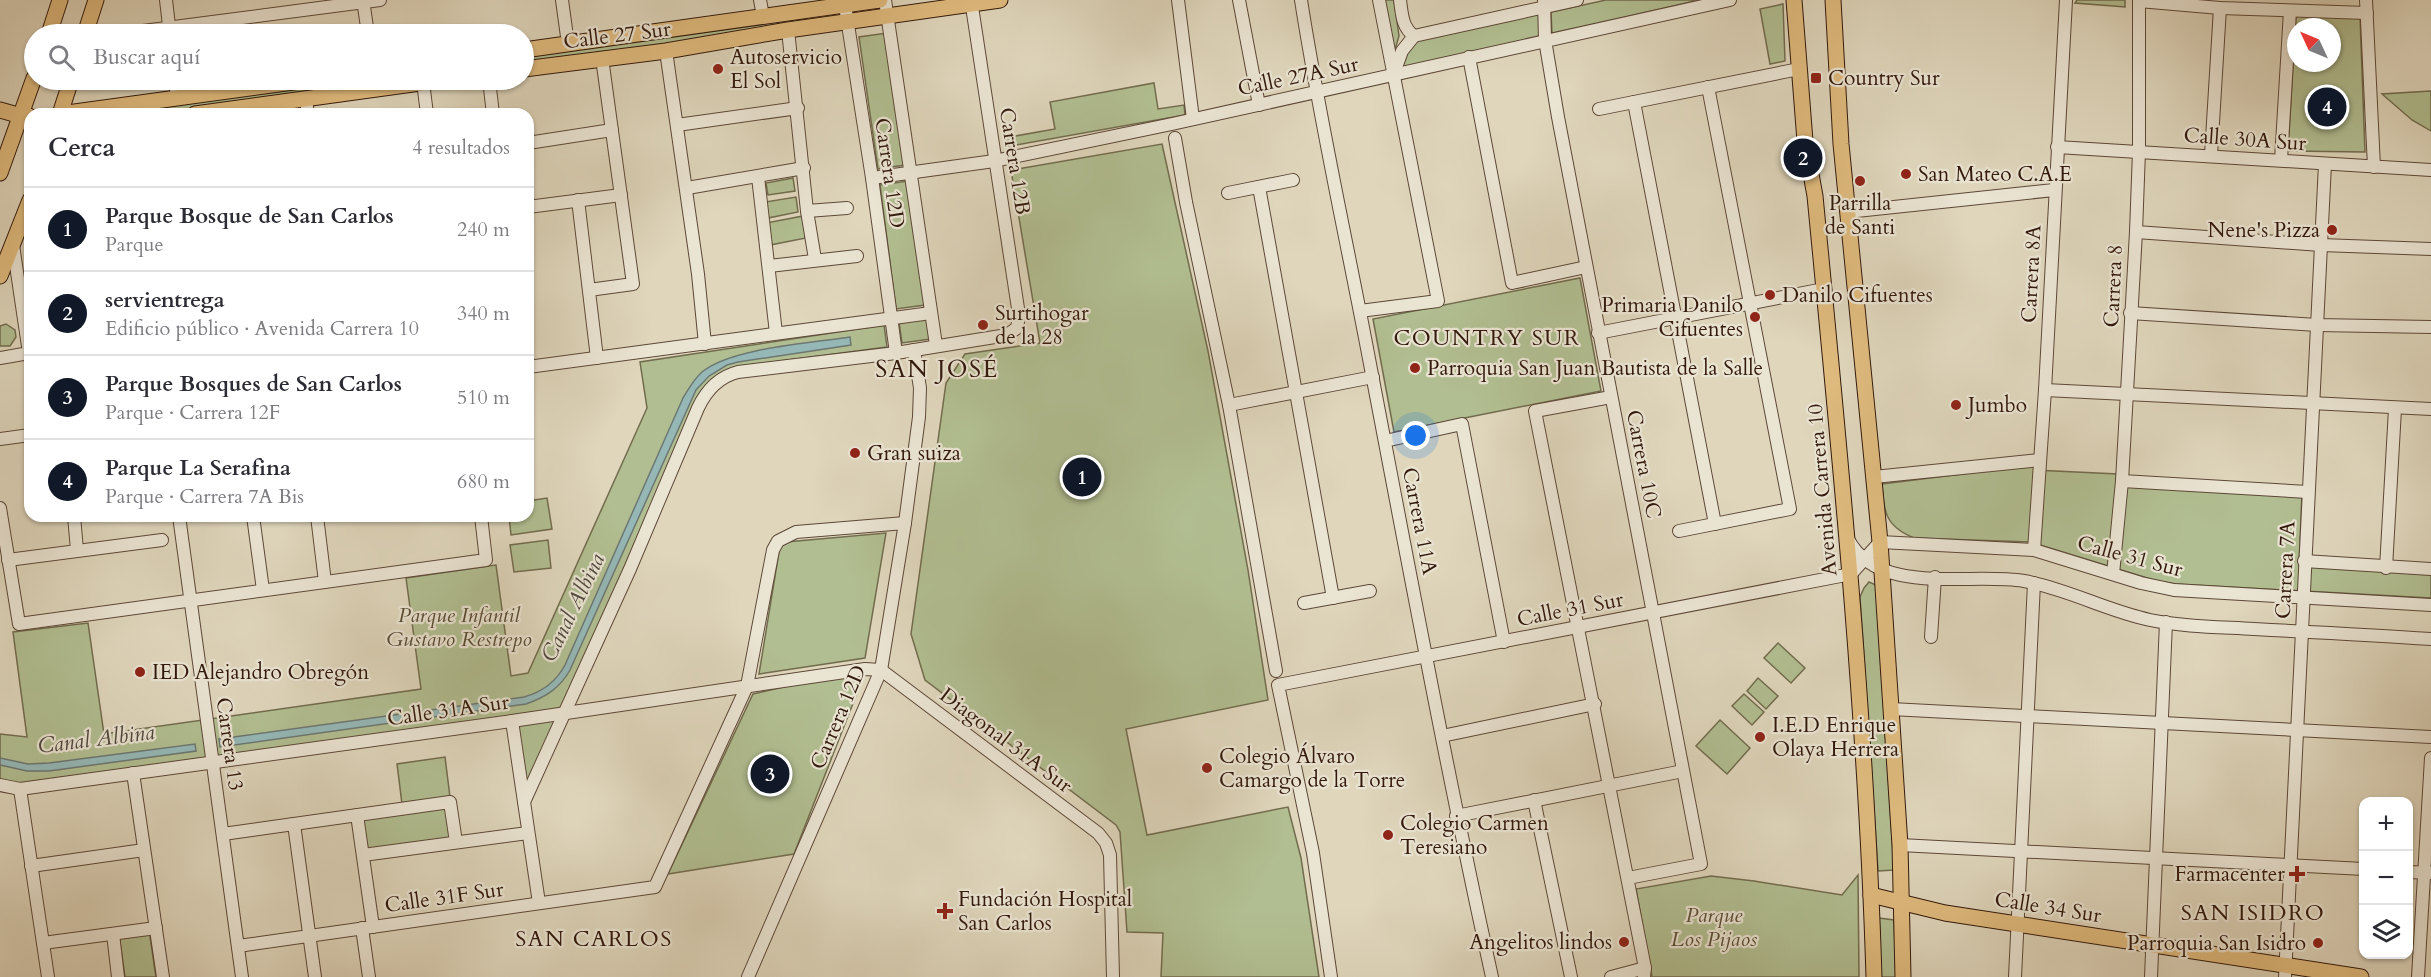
<!DOCTYPE html>
<html lang="es">
<meta charset="utf-8">
<style>
:root{--surface:#fff;--page:#f2f2f3;--text:#2b2b33;--muted:#7c7c81;--line:#e1e1e2;--accent:#111827}
body{margin:0;font-family:Cardo,serif;background:var(--page);color:var(--text)}
.controls{position:absolute;right:18px;bottom:18px;display:grid;overflow:hidden;border-radius:12px;box-shadow:0 2px 4px #0004}
.controls button{width:54px;height:54px;display:grid;place-items:center;padding:0;border:0;border-bottom:2px solid var(--line);background:var(--surface);color:var(--text);font:30px sans-serif}
.compass{position:absolute;left:2287px;top:18px;width:54px;height:54px;border-radius:50%;background:var(--surface);box-shadow:0 2px 4px #0004;rotate:314deg}
.you{position:absolute;left:1416px;top:436px;width:21px;height:21px;margin:-15px;border:4px solid #fff;border-radius:50%;background:#1a73e8;box-shadow:0 0 0 9px #1a73e833}
.badge{display:grid;place-items:center;width:39px;height:39px;border-radius:50%;background:var(--accent);color:#fff;font-size:20px;font-weight:700}
.pin{position:absolute;translate:-50% -50%;border:3px solid #fff;box-shadow:0 2px 6px #0006}
.list{margin:0;padding:0;list-style:none}
h2{display:flex;justify-content:space-between;align-items:center;height:78px;margin:0;padding:0 24px;font-size:26px}
h2 small{font-size:20px;font-weight:400;color:var(--muted)}
.list li{display:grid;grid-template-columns:39px 1fr auto;gap:18px;align-items:center;box-sizing:border-box;height:84px;padding:0 24px;border-top:2px solid var(--line)}
.list b{display:block;font-size:22px;white-space:nowrap}
.list p{margin:0;font-size:20px;white-space:nowrap;color:var(--muted)}
.list em{font-size:20px;font-style:normal;color:var(--muted)}
.icon{flex:none;width:33px;height:33px;fill:none;stroke:currentColor;stroke-width:2;stroke-linecap:round;stroke-linejoin:round}
.map{position:relative;flex:none;width:2431px;height:977px;overflow:hidden}
.search{position:absolute;background:var(--surface);box-shadow:0 2px 4px #0004;left:24px;top:24px;width:510px;height:66px;display:flex;align-items:center;gap:15px;box-sizing:border-box;padding:0 21px;border-radius:33px;color:var(--muted);font-size:22px}
.panel{position:absolute;background:var(--surface);box-shadow:0 2px 4px #0004;left:24px;top:108px;width:510px;height:414px;border-radius:18px}
.map>svg:first-child{display:block}
.green{fill:#b1be91;stroke:#726c4e;stroke-width:1.5;fill-rule:evenodd}
.water{fill:#95b8b7;stroke:#6d7872;stroke-width:1.5}
.lines{fill:none;stroke-linecap:round;stroke-linejoin:round}
.minor-casing{stroke:#5d4837;stroke-width:14}
.major-casing{stroke:#32190b;stroke-width:17}
.minor{stroke:#eae4d3;stroke-width:12}
.major{stroke:#e0bb7e;stroke-width:15}
.poi-dot{fill:#8f2418;stroke:#eae4d3;stroke-width:2}
.labels{text-anchor:middle;stroke-width:4.5;stroke-linejoin:round;paint-order:stroke}
.street-label{font-size:21px;fill:#32190b;stroke:#eae4d3}
.poi-label{font-size:21px;fill:#32190b;stroke:#eae4d3;text-anchor:start}
.park-label{font-size:21px;font-style:italic;fill:#584b33;stroke:#eae4d3}
.neighbourhood-label{font-size:22px;letter-spacing:1.5px;fill:#32190b;stroke:#eae4d3}
.water-label{font-size:22px;font-style:italic;fill:#50493f;stroke:#eae4d3}
.quarter-label{font-size:24px;letter-spacing:1.5px;fill:#32190b;stroke:#eae4d3}
</style>
<div class="map">
<svg width="2431" height="977" viewBox="0 0 2431 977">
<rect width="100%" height="100%" fill="#dfd6bc"/>
<filter id="stains"><feTurbulence type="fractalNoise" baseFrequency=".00333" numOctaves="4"/><feColorMatrix values="0 0 0 0 .2 0 0 0 0 .09 0 0 0 0 .02 0 0 0 .5 -.17"/></filter>
<radialGradient id="worn" r=".72"><stop offset=".6" stop-color="#630" stop-opacity="0"/><stop offset="1" stop-color="#630" stop-opacity=".3"/></radialGradient>
<g class="green">
<polygon points="1383,0 1394,0 1399,36 1392,60"/>
<polygon points="1606,0 1699,0 1552,34 1551,12"/>
<polygon points="2077,0 2125,0 2125,7 2075,3"/>
<polygon points="1783,4 1785,61 1770,64 1760,9"/>
<polygon points="811,14 799,26 524,64 524,54"/>
<polygon points="1539,14 1541,37 1402,68 1405,55 1418,40"/>
<path d="M2296 15 2360 17 2365 152 2288 151ZM2296 27H2332V63H2296Z"/>
<polygon points="887,33 905,165 878,169 859,37"/>
<polygon points="338,80 405,80 157,114 139,114 138,107"/>
<polygon points="1154,83 1158,109 1184,105 1185,115 1005,147 1004,138 1055,129 1050,102"/>
<polygon points="2431,91 2431,131 2412,120 2382,94"/>
<polygon points="1162,144 1208,351 1248,570 1268,700 1126,729 1147,835 1288,807 1301,858 1319,977 1161,977 1163,933 1127,932 1120,832 1116,825 925,680 911,634 946,383 965,354 1040,343 1011,170"/>
<polygon points="793,178 795,191 768,195 766,183"/>
<polygon points="908,181 925,305 896,309 880,185"/>
<polygon points="796,197 798,212 768,218 765,202"/>
<polygon points="803,216 806,238 770,245 766,223"/>
<polygon points="1580,278 1601,391 1394,432 1373,319"/>
<polygon points="927,318 930,339 902,343 899,322"/>
<polygon points="6,324 15,330 16,337 10,346 0,346 0,326"/>
<polygon points="884,325 887,347 751,365 719,375 645,521 526,788 516,718 14,784 0,780 0,734 27,737 13,632 88,623 104,734 421,689 406,578 496,565 511,676 528,673 647,408 640,362"/>
<path d="M2034 465V470L2118 474V484L2302 494 2299 565 2431 572V598L2176 584 2157 581 2030 542 1914 538C1885 526 1884 512 1882 484Z"/>
<polygon points="547,498 552,529 511,535 509,516 528,516 528,501"/>
<polygon points="886,533 865,658 759,674 780,546 786,542"/>
<polygon points="548,540 551,568 514,572 510,545"/>
<polygon points="1869,582 1876,585 1894,870 1878,871 1860,597 1864,588"/>
<polygon points="1778,643 1805,668 1791,683 1764,658"/>
<polygon points="835,675 861,683 794,854 668,874 753,694"/>
<polygon points="1758,678 1778,696 1766,709 1747,691"/>
<polygon points="1744,694 1764,712 1752,725 1732,706"/>
<polygon points="1720,720 1750,748 1727,774 1696,746"/>
<polygon points="445,757 450,797 402,804 397,764"/>
<polygon points="448,808 452,838 366,850 362,820"/>
<polygon points="1858,875 1859,977 1652,977 1636,889 1711,876 1754,881 1842,895"/>
<polygon points="1879,918 1894,920 1896,977 1881,977"/>
<polygon points="149,930 156,977 125,977 119,935"/>
</g>
<g class="water">
<path d="M850 337 851 345 738 362 727 365 709 376 696 390 570 670C560 688 546 697 526 704L220 747 219 739 524 697C542 692 556 682 565 665L683 398C689 388 694 379 702 372 731 348 811 343 850 337Z"/>
<polygon points="195,744 196,751 49,771 27,771 0,765 0,758 28,764 49,763"/>
</g>
<g class="lines">
<defs>
<g id="minor">
<polyline points="166,0 170,34"/>
<polyline points="363,0 368,34"/>
<polyline points="562,0 568,44"/>
<polyline points="760,0 763,16"/>
<polyline points="885,0 936,345"/>
<polyline points="1178,0 1193,119"/>
<polyline points="1239,0 1259,105"/>
<path d="M1301 0C1320 122 1347 242 1370 364 1409 568 1447 773 1492 977"/>
<path d="M1400 0C1402 14 1402 27 1414 36"/>
<polyline points="1544,0 1545,40 1558,117 1701,864 1628,878"/>
<polyline points="2366,0 2374,167"/>
<polyline points="2139,1 2220,8 2367,13"/>
<polyline points="846,12 872,178 896,353"/>
<polyline points="788,30 807,211 815,259"/>
<polyline points="120,34 380,0"/>
<polyline points="1414,36 1577,0"/>
<polyline points="666,51 698,274 705,344"/>
<polyline points="1469,57 1512,283 1586,267"/>
<polyline points="1394,73 1402,51 1414,36"/>
<polyline points="175,80 177,98"/>
<polyline points="489,80 493,114"/>
<polyline points="423,82 427,114"/>
<polyline points="306,100 308,114"/>
<polyline points="1634,102 1715,524"/>
<polyline points="1599,109 1799,69"/>
<polyline points="677,125 798,108"/>
<polyline points="1175,138 1186,202 1229,405 1276,671"/>
<polyline points="528,143 612,130"/>
<polyline points="2057,147 2431,170"/>
<polyline points="2211,155 2220,8"/>
<polyline points="2281,160 2290,11"/>
<polyline points="758,177 776,333"/>
<polyline points="872,178 994,161 1172,124 1730,0"/>
<polyline points="1259,187 1333,598"/>
<polyline points="687,188 804,168"/>
<polyline points="1228,193 1293,180"/>
<polyline points="578,200 597,358"/>
<polyline points="528,207 621,195"/>
<polyline points="807,211 847,208"/>
<polyline points="1847,212 2054,190"/>
<polyline points="2136,232 2321,245 2431,249"/>
<polyline points="769,266 857,256"/>
<polyline points="589,290 633,284 602,58"/>
<polyline points="1360,311 1438,301 1379,0"/>
<polyline points="2130,313 2317,325 2431,327"/>
<polyline points="1598,333 1824,289"/>
<polyline points="0,358 29,353 13,245"/>
<polyline points="528,367 931,313"/>
<polyline points="2045,390 2431,409"/>
<path d="M1611 397 1535 411C1571 597 1609 782 1645 968L1644 977"/>
<polyline points="1229,405 1373,377"/>
<polyline points="0,439 30,435"/>
<polyline points="1385,441 1462,424 1504,642"/>
<polyline points="1874,477 2040,460"/>
<polyline points="2122,481 2308,492"/>
<polyline points="0,508 19,624 486,560 481,516"/>
<polyline points="74,516 77,550"/>
<polyline points="179,516 242,977"/>
<polyline points="253,516 263,590"/>
<polyline points="317,516 325,582"/>
<polyline points="1679,531 1790,509 1708,87"/>
<path d="M1848 539C1878 597 1970 572 2024 581 2068 589 2107 611 2150 620 2184 627 2220 627 2254 629 2313 632 2372 635 2431 639"/>
<polyline points="2034,550 2045,390 2066,0"/>
<polyline points="8,560 162,540"/>
<polyline points="2304,561 2431,569"/>
<polyline points="2386,568 2395,409"/>
<polyline points="2113,574 2122,481 2136,232 2139,151 2139,0"/>
<polyline points="1304,603 1370,591"/>
<polyline points="1931,637 1935,577"/>
<polyline points="881,670 1098,833 1106,843 1110,855 1113,977"/>
<polyline points="1891,709 2431,737"/>
<polyline points="512,721 539,903"/>
<polyline points="1442,736 1595,704"/>
<polyline points="133,773 163,977"/>
<polyline points="0,785 20,789 512,721 865,669 881,670"/>
<polyline points="20,789 48,977"/>
<polyline points="1534,800 1571,977"/>
<path d="M524 802 630 569 698 408C706 391 718 377 738 372L896 353 1007 335 1017 328 1019 315 971 0"/>
<polyline points="357,815 373,927"/>
<polyline points="1456,816 1683,771"/>
<polyline points="294,824 315,977"/>
<polyline points="223,834 450,802 456,842"/>
<polyline points="1900,845 2364,869"/>
<polyline points="363,855 528,833"/>
<polyline points="31,866 144,850"/>
<polyline points="2408,872 2431,873"/>
<polyline points="362,928 369,977"/>
<polyline points="113,934 118,977"/>
<polyline points="43,943 156,928"/>
<polyline points="238,946 655,887 747,686 773,550 778,541 796,532 905,523"/>
<polyline points="748,977 881,670 905,523 919,417 920,388 914,350"/>
<polyline points="1331,977 1313,853 1278,685 1851,574 1880,542 2034,550 2141,583 2174,590 2431,605"/>
<polyline points="1611,977 1645,968"/>
<polyline points="2015,977 2034,583"/>
<polyline points="2151,977 2166,622"/>
<polyline points="2285,977 2325,164"/>
<polyline points="2418,977 2431,758"/>
</g>
<g id="major">
<path d="M1794 0 1805 141 1815 196C1840 456 1866 716 1874 977"/>
<polyline points="1833,0 1841,144 1880,542 1900,845 1903,977"/>
<polyline points="49,34 60,0"/>
<polyline points="85,34 96,0"/>
<polyline points="524,50 880,0"/>
<polyline points="524,69 666,51 788,30 1000,0"/>
<polyline points="0,110 21,116 29,116"/>
<polyline points="60,114 308,80"/>
<polyline points="60,114 71,80"/>
<polyline points="195,114 442,80"/>
<polyline points="0,173 34,78"/>
<polyline points="0,276 30,200"/>
<polyline points="1871,895 1945,913 2361,977"/>
</g>
</defs>
<use href="#minor" class="minor-casing"/>
<use href="#major" class="major-casing"/>
<use href="#minor" class="minor"/>
<use href="#major" class="major"/>
</g>
<g class="poi-dot">
<circle cx="718" cy="69" r="6"/>
<rect x="1810" y="72" width="12" height="12" rx="3"/>
<circle cx="1906" cy="174" r="6"/>
<circle cx="1860" cy="181" r="6"/>
<circle cx="2332" cy="230" r="6"/>
<circle cx="1770" cy="295" r="6"/>
<circle cx="1755" cy="317" r="6"/>
<circle cx="983" cy="325" r="6"/>
<circle cx="1415" cy="368" r="6"/>
<circle cx="1956" cy="405" r="6"/>
<circle cx="855" cy="453" r="6"/>
<circle cx="140" cy="672" r="6"/>
<circle cx="1760" cy="737" r="6"/>
<circle cx="1207" cy="768" r="6"/>
<circle cx="1388" cy="835" r="6"/>
<path d="M2294 865h6v6h6v6h-6v6h-6v-6h-6v-6h6z"/>
<path d="M942 902h6v6h6v6h-6v6h-6v-6h-6v-6h6z"/>
<circle cx="1624" cy="942" r="6"/>
<circle cx="2318" cy="943" r="6"/>
</g>
<g class="labels">
<g class="street-label">
<text transform="translate(617 35) rotate(-7)" y="7">Calle 27 Sur</text>
<text transform="translate(1298 76) rotate(-12)" y="7">Calle 27A Sur</text>
<text transform="translate(2245 139) rotate(4)" y="7">Calle 30A Sur</text>
<text transform="translate(1015 161) rotate(81)" y="7">Carrera 12B</text>
<text transform="translate(890 173) rotate(82)" y="7">Carrera 12D</text>
<text transform="translate(2031 274) rotate(-87)" y="7">Carrera 8A</text>
<text transform="translate(2113 286) rotate(-87)" y="7">Carrera 8</text>
<text transform="translate(1644 464) rotate(79)" y="7">Carrera 10C</text>
<text transform="translate(1822 490) rotate(-95)" y="7">Avenida Carrera 10</text>
<text transform="translate(1420 521) rotate(79)" y="7">Carrera 11A</text>
<text transform="translate(2130 556) rotate(15)" y="7">Calle 31 Sur</text>
<text transform="translate(2285 570) rotate(-87)" y="7">Carrera 7A</text>
<text transform="translate(1570 609) rotate(-11)" y="7">Calle 31 Sur</text>
<text transform="translate(448 710) rotate(-8)" y="7">Calle 31A Sur</text>
<text transform="translate(838 717) rotate(-67)" y="7">Carrera 12D</text>
<text transform="translate(1006 740) rotate(37)" y="7">Diagonal 31A Sur</text>
<text transform="translate(230 744) rotate(82)" y="7">Carrera 13</text>
<text transform="translate(444 897) rotate(-8)" y="7">Calle 31F Sur</text>
<text transform="translate(2048 907) rotate(9)" y="7">Calle 34 Sur</text>
</g>
<g class="poi-label">
<text x="730" y="64">Autoservicio<tspan x="730" dy="24">El Sol</tspan></text>
<text x="1828" y="85">Country Sur</text>
<text x="1918" y="181">San Mateo C.A.E</text>
<text x="1860" y="210" text-anchor="middle">Parrilla<tspan x="1860" dy="24">de Santi</tspan></text>
<text x="2320" y="237" text-anchor="end">Nene's Pizza</text>
<text x="1782" y="302">Danilo Cifuentes</text>
<text x="1743" y="312" text-anchor="end">Primaria Danilo<tspan x="1743" dy="24">Cifuentes</tspan></text>
<text x="995" y="320">Surtihogar<tspan x="995" dy="24">de la 28</tspan></text>
<text x="1427" y="375">Parroquia San Juan Bautista de la Salle</text>
<text x="1968" y="412">Jumbo</text>
<text x="867" y="460">Gran suiza</text>
<text x="152" y="679">IED Alejandro Obregón</text>
<text x="1772" y="732">I.E.D Enrique<tspan x="1772" dy="24">Olaya Herrera</tspan></text>
<text x="1219" y="763">Colegio Álvaro<tspan x="1219" dy="24">Camargo de la Torre</tspan></text>
<text x="1400" y="830">Colegio Carmen<tspan x="1400" dy="24">Teresiano</tspan></text>
<text x="2285" y="881" text-anchor="end">Farmacenter</text>
<text x="958" y="906">Fundación Hospital<tspan x="958" dy="24">San Carlos</tspan></text>
<text x="1612" y="949" text-anchor="end">Angelitos lindos</text>
<text x="2306" y="950" text-anchor="end">Parroquia San Isidro</text>
</g>
<g class="park-label">
<text x="459" y="622">Parque Infantil<tspan x="459" dy="24">Gustavo Restrepo</tspan></text>
<text x="1714" y="922">Parque<tspan x="1714" dy="24">Los Pijaos</tspan></text>
</g>
<g class="neighbourhood-label">
<text x="1487" y="345">COUNTRY SUR</text>
<text x="2253" y="920">SAN ISIDRO</text>
<text x="594" y="946">SAN CARLOS</text>
</g>
<g class="water-label">
<text transform="translate(572 607) rotate(-64)" y="8">Canal Albina</text>
<text transform="translate(96 738) rotate(-7)" y="8">Canal Albina</text>
</g>
<g class="quarter-label">
<text x="937" y="377">SAN JOSÉ</text>
</g>
</g>
<rect width="100%" height="100%" filter="url(#stains)"/>
<rect width="100%" height="100%" fill="url(#worn)"/>
</svg>
<div class="controls">
<button>+</button>
<button>−</button>
<button><svg class="icon" aria-label="layers" viewBox="0 0 24 24"><path d="M12 4l9 5-9 5-9-5zM3 14l9 5 9-5"/></svg></button>
</div>
<svg class="compass" viewBox="-18 -18 36 36"><path d="M0-13l5 13h-10z" fill="#e53935"/><path d="M0 13l5-13h-10z" fill="#7c7c81"/></svg>
<div class="you"></div>
<div class="pin badge" style="left:1082px;top:477px">1</div>
<div class="pin badge" style="left:1803px;top:158px">2</div>
<div class="pin badge" style="left:770px;top:774px">3</div>
<div class="pin badge" style="left:2327px;top:107px">4</div>
<div class="search"><svg class="icon" aria-label="search" viewBox="0 0 24 24"><circle cx="10" cy="10" r="6"/><path d="M15 15l6 6"/></svg>Buscar aquí</div>
<section class="panel">
<h2>Cerca<small>4 resultados</small></h2>
<ul class="list">
<li><span class="badge">1</span><div><b>Parque Bosque de San Carlos</b><p>Parque</p></div><em>240 m</em></li>
<li><span class="badge">2</span><div><b>servientrega</b><p>Edificio público · Avenida Carrera 10</p></div><em>340 m</em></li>
<li><span class="badge">3</span><div><b>Parque Bosques de San Carlos</b><p>Parque · Carrera 12F</p></div><em>510 m</em></li>
<li><span class="badge">4</span><div><b>Parque La Serafina</b><p>Parque · Carrera 7A Bis</p></div><em>680 m</em></li>
</ul>
</section>
</div>
